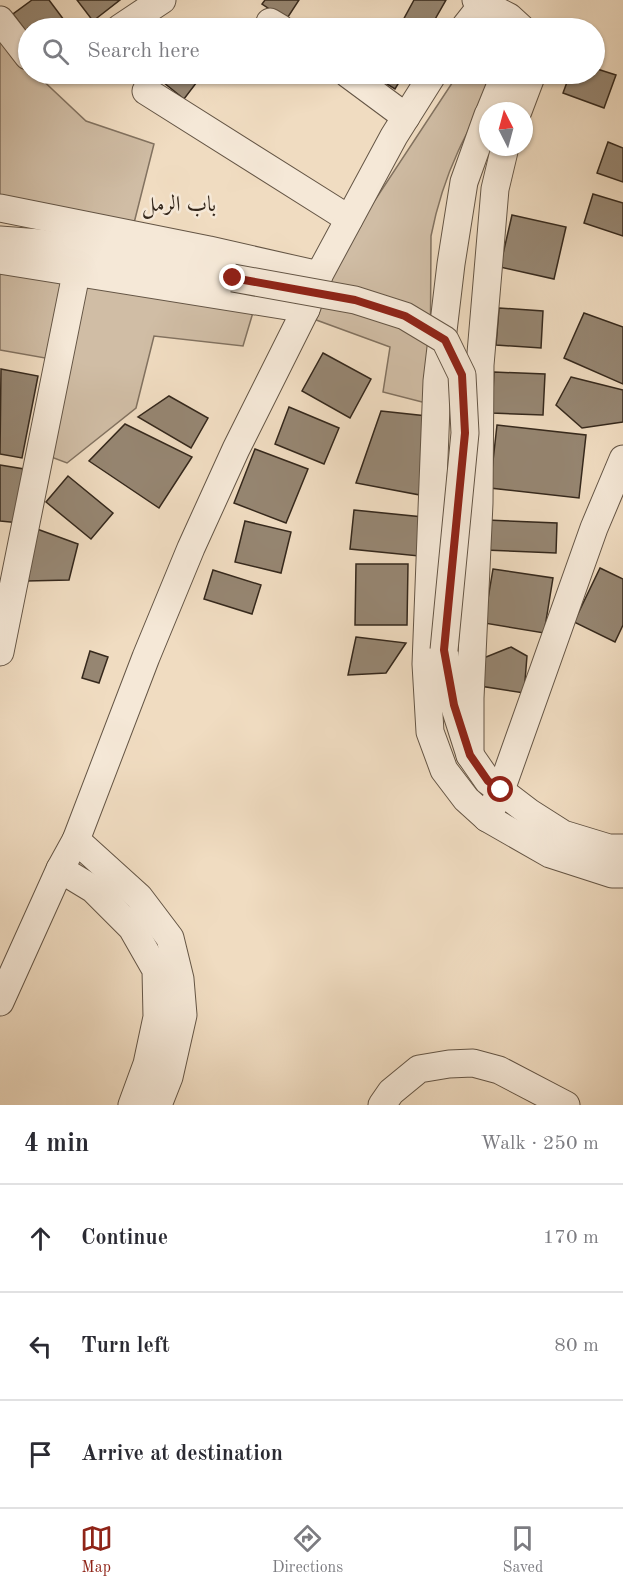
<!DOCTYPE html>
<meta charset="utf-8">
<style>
:root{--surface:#fff;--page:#f7f7f7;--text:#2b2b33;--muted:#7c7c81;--line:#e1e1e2;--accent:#8f2418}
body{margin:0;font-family:"Old Standard TT",Amiri,serif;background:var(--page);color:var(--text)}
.compass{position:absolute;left:479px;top:102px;width:54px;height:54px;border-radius:50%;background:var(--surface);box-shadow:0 2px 4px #0004;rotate:354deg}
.stop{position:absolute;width:18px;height:18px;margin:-14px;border:4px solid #8f2418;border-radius:50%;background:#fff}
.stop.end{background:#8f2418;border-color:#fff;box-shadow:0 2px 6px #0008}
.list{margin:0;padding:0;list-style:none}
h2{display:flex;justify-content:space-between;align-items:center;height:78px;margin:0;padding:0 24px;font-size:26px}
h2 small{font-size:20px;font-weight:400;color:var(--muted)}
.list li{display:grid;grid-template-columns:39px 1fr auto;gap:18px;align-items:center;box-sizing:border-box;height:108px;padding:0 24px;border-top:2px solid var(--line)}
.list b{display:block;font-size:22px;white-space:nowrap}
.list em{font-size:20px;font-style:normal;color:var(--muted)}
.icon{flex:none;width:33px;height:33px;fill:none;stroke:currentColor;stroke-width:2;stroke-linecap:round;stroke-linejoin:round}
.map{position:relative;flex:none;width:623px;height:1105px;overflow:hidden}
.search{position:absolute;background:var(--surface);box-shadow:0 2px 4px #0004;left:18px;right:18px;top:18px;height:66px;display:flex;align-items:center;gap:15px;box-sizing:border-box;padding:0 21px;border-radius:33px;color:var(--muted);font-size:22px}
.sheet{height:402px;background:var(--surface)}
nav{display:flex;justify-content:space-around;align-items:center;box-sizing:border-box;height:84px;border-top:2px solid var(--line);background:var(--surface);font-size:16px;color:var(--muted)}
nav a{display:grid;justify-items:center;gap:3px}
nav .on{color:var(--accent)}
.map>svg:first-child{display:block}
.green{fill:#d0bda5;stroke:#827260;stroke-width:1.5}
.building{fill:#968672;stroke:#35281c;stroke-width:1.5}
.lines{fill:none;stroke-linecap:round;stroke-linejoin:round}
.minor-casing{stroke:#645545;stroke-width:29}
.minor{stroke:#f5e8d7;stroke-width:27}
.minor-bridge-casing{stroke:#645545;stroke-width:29;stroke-linecap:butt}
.minor-bridge{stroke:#f5e8d7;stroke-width:27}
.route{stroke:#8f2418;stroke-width:8}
.labels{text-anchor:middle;stroke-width:5;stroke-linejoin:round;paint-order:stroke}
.neighbourhood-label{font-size:22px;fill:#35281c;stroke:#f5e8d7}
</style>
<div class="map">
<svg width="623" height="1105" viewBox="0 0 623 1105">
<rect width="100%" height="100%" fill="#f0dcc1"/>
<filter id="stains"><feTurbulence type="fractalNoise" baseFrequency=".00333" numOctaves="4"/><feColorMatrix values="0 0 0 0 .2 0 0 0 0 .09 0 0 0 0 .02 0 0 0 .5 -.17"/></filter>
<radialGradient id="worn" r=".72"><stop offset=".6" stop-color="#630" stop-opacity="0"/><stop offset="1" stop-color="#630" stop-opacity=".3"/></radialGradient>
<g class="green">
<polygon points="0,39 28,66 28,74 36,74 86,121 154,144 132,231 0,202"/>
<path d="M458 74H501C467 130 444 170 431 236L430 404 383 392 390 347 300 314Z"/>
<polygon points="0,267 254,309 243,346 154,336 136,408 67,463 38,452 57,360 0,350"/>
</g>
<g class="building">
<polygon points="32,0 49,0 70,28 28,28 28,34 13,14"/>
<polygon points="77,0 120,0 93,21"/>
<polygon points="265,0 299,0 286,20 262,4"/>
<polygon points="414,0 446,0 430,28 409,28 401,24"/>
<polygon points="594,68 616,75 604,108 563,93 570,74 594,74"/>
<polygon points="153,74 203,74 184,99"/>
<polygon points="371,74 404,74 395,89"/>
<polygon points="608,142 623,148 623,182 597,173"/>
<polygon points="593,194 623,203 623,236 584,223"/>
<polygon points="512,215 566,227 554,279 500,267"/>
<polygon points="499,308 543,311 541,348 496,345"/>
<polygon points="584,313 623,327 623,384 564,358"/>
<polygon points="323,353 371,379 350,418 302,391"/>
<polygon points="1,369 38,376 22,458 0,454"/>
<polygon points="494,372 545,374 543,415 492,413"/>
<polygon points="571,377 623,390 623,422 582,428 556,405"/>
<polygon points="169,396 208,418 191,448 138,417"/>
<polygon points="289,407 339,428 324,464 275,444"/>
<polygon points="381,411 427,416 420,495 356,483"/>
<polygon points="125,424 192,457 159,508 89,461"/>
<polygon points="497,425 586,435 579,498 490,488"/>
<polygon points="255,449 308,469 286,523 234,503"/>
<polygon points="0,465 24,469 20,523 0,521"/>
<polygon points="68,476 113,513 91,539 46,502"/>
<polygon points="354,510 423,517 419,556 350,549"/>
<polygon points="487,520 557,523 556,553 485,550"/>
<polygon points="245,521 291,532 281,573 235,562"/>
<polygon points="37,529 78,544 69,580 27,581"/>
<polygon points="356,564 408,564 407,625 355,625"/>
<polygon points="600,568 623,579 623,625 615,642 574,622"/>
<polygon points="493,569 553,578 544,633 484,623"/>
<polygon points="213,570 261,585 252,614 204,599"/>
<polygon points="356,637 406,643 386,673 348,675"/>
<polygon points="511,647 527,656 524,693 480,686 481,659"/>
<polygon points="90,651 108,657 99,683 82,678"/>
</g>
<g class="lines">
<defs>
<g id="minor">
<polyline points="476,0 509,17 521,28"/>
<polyline points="0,20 28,56"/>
<polyline points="270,22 280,28"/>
<polyline points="120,28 162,0"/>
<polyline points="464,28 486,0"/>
<polyline points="348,74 406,117"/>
<polyline points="146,91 349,219"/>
<polyline points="490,111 505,74"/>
<polyline points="518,111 532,74"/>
<polyline points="488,115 464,182 451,264 437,381 426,664 430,732 444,770 466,799 487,818 550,854 612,874 623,874"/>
<polyline points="0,208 209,250 319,275"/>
<polyline points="0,240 40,243 233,278"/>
<polyline points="0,260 306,309"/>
<polyline points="444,650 454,705 470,755 488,781 530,813 563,834 609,848 623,848"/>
<polyline points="0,652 76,274"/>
<polyline points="470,755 470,698 479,503 480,365 495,189 505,147"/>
<polyline points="487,818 501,790 594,528 623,459"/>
<polyline points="76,840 139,897 170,938 180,979 183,1015 169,1077 158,1105"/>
<polyline points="60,869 93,889 132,928 156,970 157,1017 147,1064 132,1105"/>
<polyline points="0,1002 60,869 76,840 146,657 191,548 236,449 306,309 319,275 394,136 433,74"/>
<polyline points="382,1105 391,1092 419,1069 449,1064 473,1063 499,1070 566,1105"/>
</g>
</defs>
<use href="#minor" class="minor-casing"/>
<use href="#minor" class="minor"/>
<defs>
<polyline id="minor-bridge" points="233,278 355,300 405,316 445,340 462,375 465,433 444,650"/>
</defs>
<use href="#minor-bridge" class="minor-bridge-casing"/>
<use href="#minor-bridge" class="minor-bridge"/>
</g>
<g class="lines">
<polyline class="route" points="233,278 355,300 405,316 445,340 462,375 465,433 444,650 454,705 470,755 488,781 501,790"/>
</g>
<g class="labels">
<g class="neighbourhood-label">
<text x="179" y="211">باب الرمل</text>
</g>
</g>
<rect width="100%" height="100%" filter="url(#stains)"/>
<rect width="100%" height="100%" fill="url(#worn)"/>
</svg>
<svg class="compass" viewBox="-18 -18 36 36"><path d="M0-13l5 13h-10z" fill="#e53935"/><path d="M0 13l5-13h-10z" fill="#7c7c81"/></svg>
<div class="stop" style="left:501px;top:790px"></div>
<div class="stop end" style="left:233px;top:278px"></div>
<div class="search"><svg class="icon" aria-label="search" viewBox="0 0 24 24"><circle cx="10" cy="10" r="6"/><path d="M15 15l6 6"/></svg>Search here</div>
</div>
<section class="sheet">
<h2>4 min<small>Walk · 250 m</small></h2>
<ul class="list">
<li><svg class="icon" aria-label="ahead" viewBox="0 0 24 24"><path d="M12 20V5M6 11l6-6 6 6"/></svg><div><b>Continue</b></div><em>170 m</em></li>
<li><svg class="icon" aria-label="left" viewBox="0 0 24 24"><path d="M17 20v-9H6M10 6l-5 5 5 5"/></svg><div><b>Turn left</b></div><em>80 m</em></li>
<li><svg class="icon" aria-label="arrive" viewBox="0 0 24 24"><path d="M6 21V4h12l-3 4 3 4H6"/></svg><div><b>Arrive at destination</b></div></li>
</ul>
</section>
<nav>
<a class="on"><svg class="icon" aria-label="map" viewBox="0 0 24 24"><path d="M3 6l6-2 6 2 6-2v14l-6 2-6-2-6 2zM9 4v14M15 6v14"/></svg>Map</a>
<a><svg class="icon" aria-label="directions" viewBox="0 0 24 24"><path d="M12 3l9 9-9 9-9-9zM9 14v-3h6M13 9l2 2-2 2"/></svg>Directions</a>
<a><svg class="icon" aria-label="saved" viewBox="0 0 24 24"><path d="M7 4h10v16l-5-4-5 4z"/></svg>Saved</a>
</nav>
